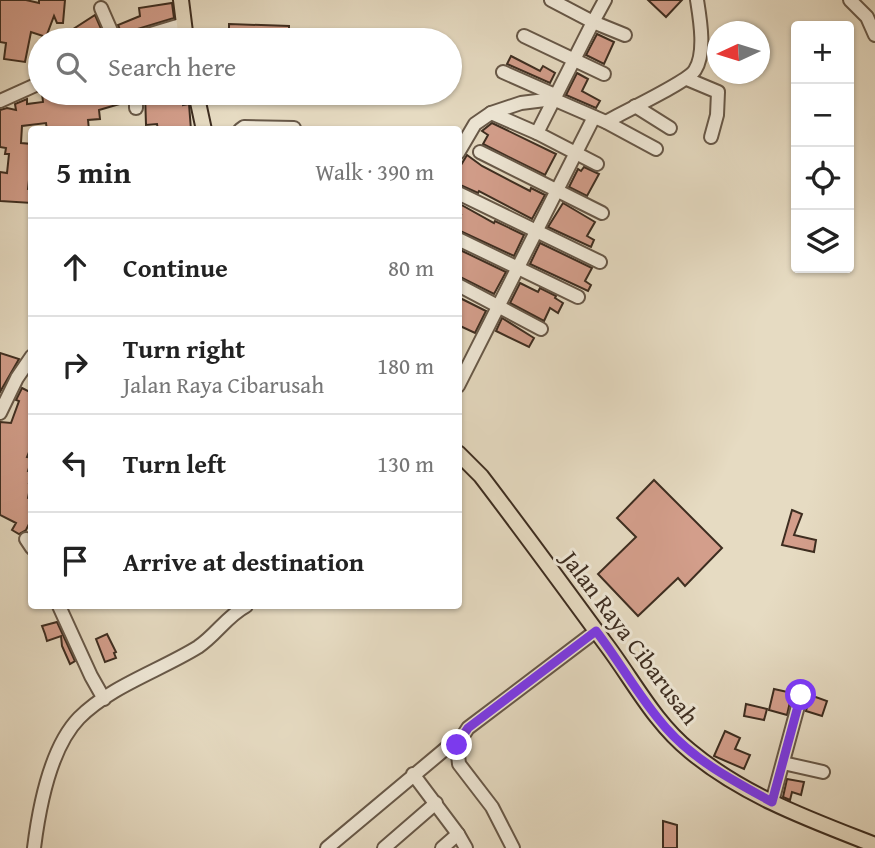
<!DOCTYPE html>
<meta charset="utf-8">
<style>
:root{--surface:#fff;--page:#f6f6f6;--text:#222;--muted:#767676;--line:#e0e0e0}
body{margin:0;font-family:"Gentium Book Plus",serif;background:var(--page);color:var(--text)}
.controls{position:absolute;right:21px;top:21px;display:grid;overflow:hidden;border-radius:7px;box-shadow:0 2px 5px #0004}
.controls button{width:63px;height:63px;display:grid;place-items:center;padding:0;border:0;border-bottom:2px solid var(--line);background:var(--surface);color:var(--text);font:35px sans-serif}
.compass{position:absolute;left:707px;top:21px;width:63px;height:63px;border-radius:50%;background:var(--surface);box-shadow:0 2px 5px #0004;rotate:266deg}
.stop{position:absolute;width:21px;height:21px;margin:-16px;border:5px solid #7c3aed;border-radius:50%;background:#fff}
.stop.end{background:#7c3aed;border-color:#fff;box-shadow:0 2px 7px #0008}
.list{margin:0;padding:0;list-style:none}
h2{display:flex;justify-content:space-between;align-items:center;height:91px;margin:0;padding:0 28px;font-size:30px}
h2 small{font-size:23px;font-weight:400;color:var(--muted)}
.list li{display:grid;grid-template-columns:46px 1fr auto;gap:21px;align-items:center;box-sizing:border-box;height:98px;padding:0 28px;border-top:2px solid var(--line)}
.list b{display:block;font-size:26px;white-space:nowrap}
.list p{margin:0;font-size:23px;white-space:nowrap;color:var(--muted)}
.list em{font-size:23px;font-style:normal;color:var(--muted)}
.icon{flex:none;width:38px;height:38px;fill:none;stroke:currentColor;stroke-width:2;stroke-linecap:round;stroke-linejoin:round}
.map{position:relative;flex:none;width:875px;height:848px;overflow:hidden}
.search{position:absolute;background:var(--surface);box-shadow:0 2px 5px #0004;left:28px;top:28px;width:434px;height:77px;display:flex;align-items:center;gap:18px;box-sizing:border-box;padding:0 24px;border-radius:38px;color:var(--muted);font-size:26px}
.panel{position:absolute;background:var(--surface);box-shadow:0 2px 5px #0004;left:28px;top:126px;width:434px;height:483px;border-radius:7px}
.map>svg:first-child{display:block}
.building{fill:#d39e8b;stroke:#3d2d20;stroke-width:2}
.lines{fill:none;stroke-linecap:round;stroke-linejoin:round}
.minor-casing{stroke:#675848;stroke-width:16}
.major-casing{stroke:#3d2d20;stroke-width:18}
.minor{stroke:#efe8d7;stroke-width:12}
.major{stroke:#e6dbc2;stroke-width:14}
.route{stroke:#7c3aed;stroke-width:9}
.labels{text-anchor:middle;stroke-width:6;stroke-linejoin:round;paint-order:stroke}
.street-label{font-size:24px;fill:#3d2d20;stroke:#efe8d7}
</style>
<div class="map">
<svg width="875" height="848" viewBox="0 0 875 848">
<rect width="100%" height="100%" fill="#e6dbc2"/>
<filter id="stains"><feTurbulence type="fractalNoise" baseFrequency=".00286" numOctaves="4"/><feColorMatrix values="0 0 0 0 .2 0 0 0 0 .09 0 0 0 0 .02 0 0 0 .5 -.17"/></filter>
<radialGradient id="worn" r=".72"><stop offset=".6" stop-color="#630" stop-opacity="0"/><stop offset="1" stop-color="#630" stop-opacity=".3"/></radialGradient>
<g class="building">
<polygon points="0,0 26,0 39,3 39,0 65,0 63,23 57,23 54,16 46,37 31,32 25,62 4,59 6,43 0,42"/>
<polygon points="648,0 682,0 666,17"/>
<polygon points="172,3 174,18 128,32 123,37 118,25 140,16 139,8"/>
<polygon points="95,15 106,40 83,40 81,36 73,40 68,40 64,35"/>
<polygon points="229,24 289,26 289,37 229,40"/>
<polygon points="597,34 614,42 604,64 586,55"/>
<polygon points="511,56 540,71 543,66 555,73 550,83 507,64"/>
<polygon points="577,73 588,79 582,91 600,101 596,108 566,95"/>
<polygon points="42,93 121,93 123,103 99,110 100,119 88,120 89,130 47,130 46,123 22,126 21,143 32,144 32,171 30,171 28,189 32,190 32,203 0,201 0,172 7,173 9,154 5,154 6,148 0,147 0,110 7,108 16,110 15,104 27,99 27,104 43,102"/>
<polygon points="145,93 182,93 183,105 189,104 191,130 158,130 157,124 146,125"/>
<polygon points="492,123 556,154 545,175 483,144 488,135 482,131"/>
<polygon points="467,155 482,166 530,191 531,188 545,195 532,219 479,191 478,193 458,184 458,170"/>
<polygon points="584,167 599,174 587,196 569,187 578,169 581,171"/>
<polygon points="458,203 494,223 495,221 524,235 514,256 458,230 458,220 461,215 458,214"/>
<polygon points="563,203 595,222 587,236 594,240 591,247 548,227"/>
<polygon points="540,243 592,268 585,281 591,285 588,291 530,264"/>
<polygon points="458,249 506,272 494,294 458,276"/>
<polygon points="520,283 538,292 540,288 556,296 555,298 563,303 558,313 550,308 544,321 510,303"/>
<polygon points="458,297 486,311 475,333 458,325"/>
<polygon points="502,318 534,338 529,347 496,331"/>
<polygon points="0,353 19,359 0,392"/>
<polygon points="22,388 32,393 32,445 27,457 32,458 28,471 32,472 29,483 31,483 28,498 32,500 29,513 32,518 26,530 19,534 12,530 16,523 0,515 0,422 11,423 19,401 16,400"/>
<polygon points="654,480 722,548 685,586 678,578 638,616 598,574 636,537 617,518"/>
<polygon points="792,510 802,514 794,535 816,540 814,552 782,545"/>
<polygon points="57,622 75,661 70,664 62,646 61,636 47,641 45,634 42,626"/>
<polygon points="107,634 116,652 114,653 116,658 105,662 96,639"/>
<polygon points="774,689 792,693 787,715 769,710"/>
<polygon points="810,695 827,701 822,716 806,711"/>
<polygon points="746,704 767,709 764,720 744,716"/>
<polygon points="725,731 740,738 735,749 750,755 744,769 714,756"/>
<polygon points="787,779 804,782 801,795 792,792 790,800 783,797"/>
<polygon points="663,821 677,825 677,848 663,848"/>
</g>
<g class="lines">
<defs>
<g id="minor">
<polyline points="551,0 593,22 605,0"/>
<polyline points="850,0 867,17 875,35"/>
<polyline points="101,8 115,40"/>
<polyline points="524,36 604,74"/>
<polyline points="131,40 184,24"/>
<polyline points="503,72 555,95"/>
<polyline points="687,79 718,92 717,115 711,137"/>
<polyline points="136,93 136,108"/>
<polyline points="0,101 40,83"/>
<polyline points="635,106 670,128"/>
<polyline points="491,113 537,133 597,164"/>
<path d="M606 122C623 112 688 82 695 70 706 53 700 19 697 0"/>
<polyline points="240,130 244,127 294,128"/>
<polyline points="537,133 593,22 625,35"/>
<polyline points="480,152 602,213"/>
<polyline points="458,153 475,124 491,113 521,103 553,99 606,122 656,149"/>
<polyline points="458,193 600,262"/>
<polyline points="458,239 578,297"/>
<polyline points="458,285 541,329"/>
<polyline points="458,386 594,117"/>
<polyline points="0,413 17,378 32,356"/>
<polyline points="26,539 32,548"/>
<polyline points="59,606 91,676 104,699"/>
<polyline points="783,763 823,772"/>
<polyline points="413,774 458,834 466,848"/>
<polyline points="772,802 801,695"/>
<path d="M34 848C39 808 50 748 79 718 109 687 161 670 198 647 216 635 227 616 246 606"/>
<polyline points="327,848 450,745 457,745"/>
<polyline points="384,848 436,803"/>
<polyline points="442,848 458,834"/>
<polyline points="513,848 492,807 459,764 457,745 468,728 596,631"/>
</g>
<g id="major">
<polyline points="181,0 186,40"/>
<polyline points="196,93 204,130"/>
<path d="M458 453 481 476C523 531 564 587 605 643 633 680 654 722 690 751 744 796 811 820 875 845"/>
</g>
</defs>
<use href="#minor" class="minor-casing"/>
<use href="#major" class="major-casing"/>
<use href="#minor" class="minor"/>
<use href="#major" class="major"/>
</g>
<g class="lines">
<path class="route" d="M457 745 468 728 596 631C620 662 640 699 666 728 695 761 734 781 772 802L801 695"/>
</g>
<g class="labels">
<g class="street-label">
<text transform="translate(630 638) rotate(53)" y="8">Jalan Raya Cibarusah</text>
</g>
</g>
<rect width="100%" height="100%" filter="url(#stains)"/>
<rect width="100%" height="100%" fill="url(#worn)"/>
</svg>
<div class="controls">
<button>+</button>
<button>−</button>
<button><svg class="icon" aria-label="locate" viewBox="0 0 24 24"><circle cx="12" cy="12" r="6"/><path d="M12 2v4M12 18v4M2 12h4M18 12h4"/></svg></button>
<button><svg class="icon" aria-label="layers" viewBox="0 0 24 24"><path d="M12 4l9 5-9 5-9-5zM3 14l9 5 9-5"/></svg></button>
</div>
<svg class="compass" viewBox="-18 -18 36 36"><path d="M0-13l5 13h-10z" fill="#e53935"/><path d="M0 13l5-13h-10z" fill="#767676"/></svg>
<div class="stop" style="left:801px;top:695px"></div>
<div class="stop end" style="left:457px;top:745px"></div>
<div class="search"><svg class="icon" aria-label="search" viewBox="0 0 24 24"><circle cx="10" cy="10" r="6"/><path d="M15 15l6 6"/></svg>Search here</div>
<section class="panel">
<h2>5 min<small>Walk · 390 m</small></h2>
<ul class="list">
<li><svg class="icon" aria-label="ahead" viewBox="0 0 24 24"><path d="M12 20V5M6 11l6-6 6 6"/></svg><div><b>Continue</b></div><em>80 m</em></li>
<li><svg class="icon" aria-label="right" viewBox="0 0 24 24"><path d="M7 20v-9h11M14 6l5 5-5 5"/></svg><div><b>Turn right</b><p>Jalan Raya Cibarusah</p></div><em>180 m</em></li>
<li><svg class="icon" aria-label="left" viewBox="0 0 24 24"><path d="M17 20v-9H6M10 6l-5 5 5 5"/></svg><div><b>Turn left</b></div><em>130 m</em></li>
<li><svg class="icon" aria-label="arrive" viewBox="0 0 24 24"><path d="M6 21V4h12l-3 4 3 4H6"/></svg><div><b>Arrive at destination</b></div></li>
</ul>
</section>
</div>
